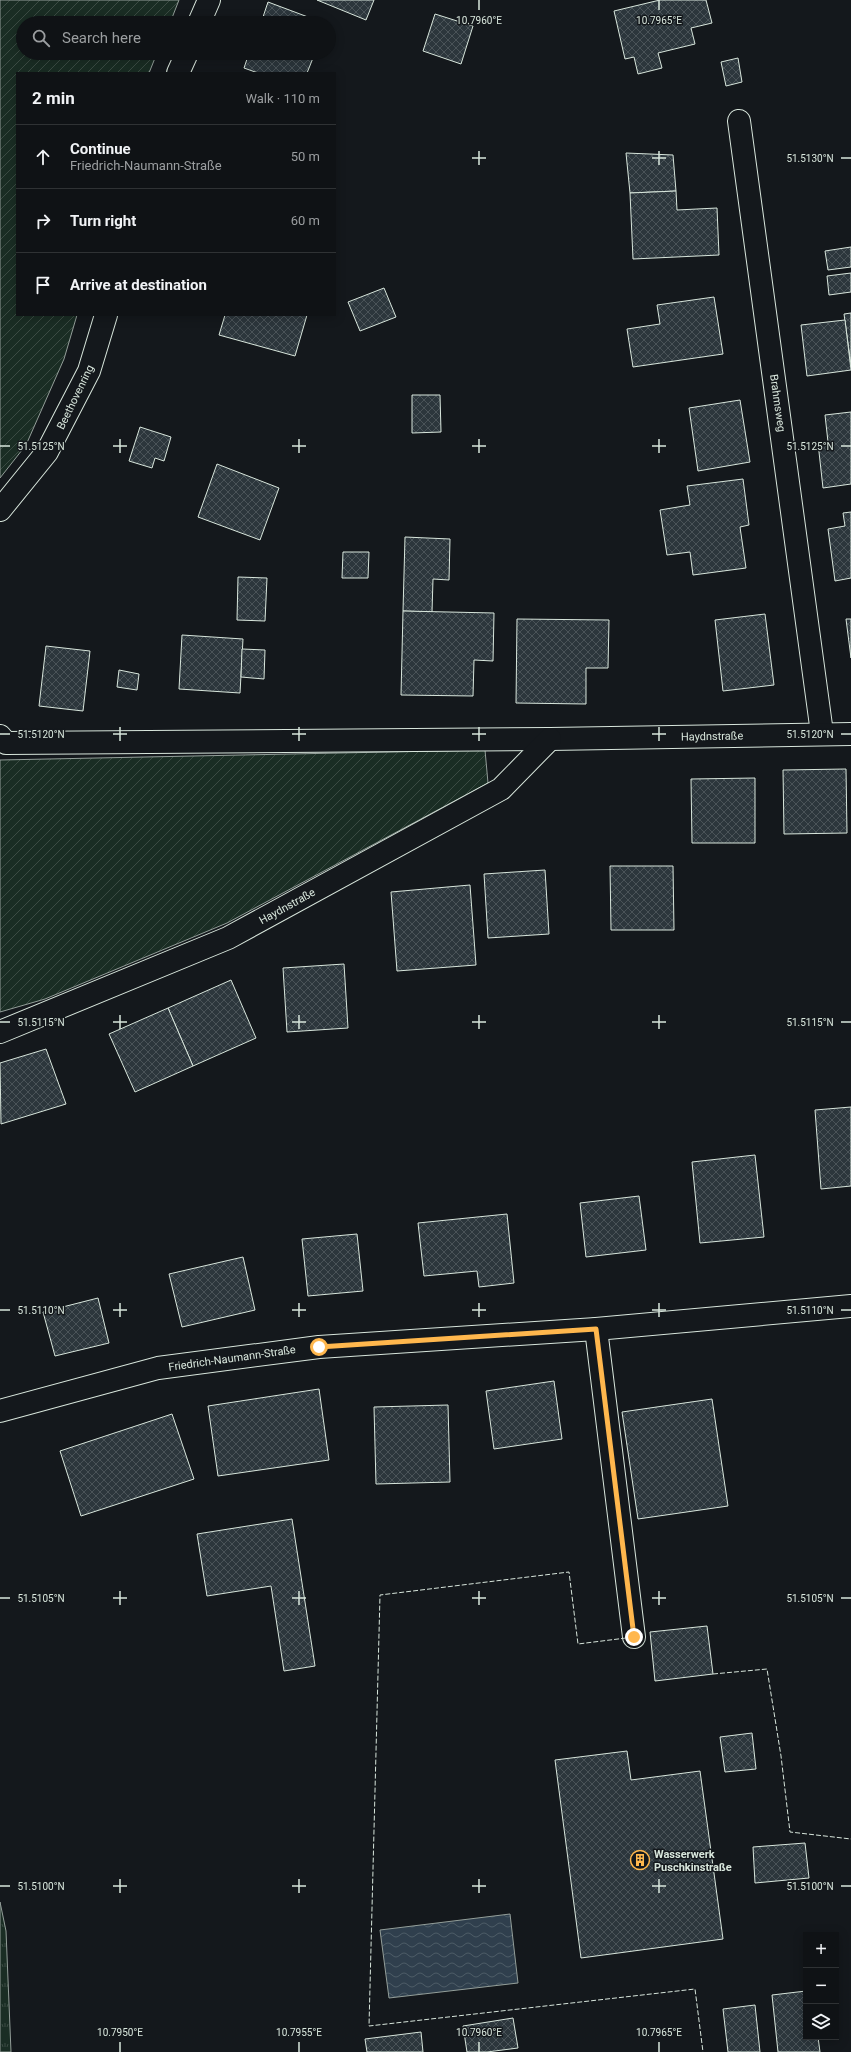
<!DOCTYPE html>
<meta charset="utf-8">
<style>
:root{--surface:#0f1215;--page:#181b1e;--text:#f1f3f6;--muted:#9b9ea0;--line:#2f3234}
body{margin:0;font-family:Roboto,sans-serif;background:var(--page);color:var(--text)}
.controls{position:absolute;right:12px;bottom:12px;display:grid;overflow:hidden;border-radius:0px;box-shadow:0 2px 10px #0003}
.controls button{width:36px;height:36px;display:grid;place-items:center;padding:0;border:0;border-bottom:1px solid var(--line);background:var(--surface);color:var(--text);font:20px sans-serif}
.stop{position:absolute;width:12px;height:12px;margin:-9px;border:3px solid #ffb74d;border-radius:50%;background:#fff}
.stop.end{background:#ffb74d;border-color:#fff;box-shadow:0 1px 4px #0008}
.list{margin:0;padding:0;list-style:none}
h2{display:flex;justify-content:space-between;align-items:center;height:52px;margin:0;padding:0 16px;font-size:17px}
h2 small{font-size:13px;font-weight:400;color:var(--muted)}
.list li{display:grid;grid-template-columns:26px 1fr auto;gap:12px;align-items:center;box-sizing:border-box;height:64px;padding:0 16px;border-top:1px solid var(--line)}
.list b{display:block;font-size:15px;white-space:nowrap}
.list p{margin:0;font-size:13px;white-space:nowrap;color:var(--muted)}
.list em{font-size:13px;font-style:normal;color:var(--muted)}
.icon{flex:none;width:22px;height:22px;fill:none;stroke:currentColor;stroke-width:2;stroke-linecap:round;stroke-linejoin:round}
.map{position:relative;flex:none;width:851px;height:2052px;overflow:hidden}
.search{position:absolute;background:var(--surface);box-shadow:0 2px 10px #0003;left:16px;top:16px;width:320px;height:44px;display:flex;align-items:center;gap:10px;box-sizing:border-box;padding:0 14px;border-radius:22px;color:var(--muted);font-size:15px}
.panel{position:absolute;background:var(--surface);box-shadow:0 2px 10px #0003;left:16px;top:72px;width:320px;height:244px;border-radius:0px}
.map>svg:first-child{display:block}
.park{fill:url(#park-tufts);stroke:#939e99}
.garden{fill:url(#garden-furrows);stroke:#939e99}
.water{fill:url(#water-waves);stroke:#939e99}
.building{fill:url(#building-cross-hatch);stroke:#d8e6dc}
.lines{fill:none;stroke-linecap:round;stroke-linejoin:round}
.minor-casing{stroke:#d8e6dc;stroke-width:24}
.minor{stroke:#14181c;stroke-width:22}
.fence{stroke:#d8e6dc;stroke-width:1;stroke-dasharray:5 2;stroke-linecap:butt}
.route{stroke:#ffb74d;stroke-width:5}
.ticks{fill:none;stroke:#d8e6dc;stroke-width:1.5}
.labels{text-anchor:middle;stroke-width:3;stroke-linejoin:round;paint-order:stroke}
.street-label{font-size:11px;fill:#d8e6dc;stroke:#14181c}
.poi-label{font-size:11px;font-weight:bold;fill:#d8e6dc;stroke:#14181c;text-anchor:start}
.ticks-label{font-size:10px;text-anchor:middle;fill:#d8e6dc;stroke:#14181c;stroke-width:3;stroke-linejoin:round;paint-order:stroke}
</style>
<div class="map">
<svg width="851" height="2052" viewBox="0 0 851 2052">
<defs>
<pattern id="park-tufts" width="24" height="20" patternUnits="userSpaceOnUse"><rect width="24" height="20" fill="#1a2d24"/><path d="M3 7l-1-3M5 7V3M7 7l1-3M15 17l-1-3M17 17v-4M19 17l1-3" fill="none" stroke="#3b4b43"/></pattern>
<pattern id="garden-furrows" width="10" height="10" patternUnits="userSpaceOnUse"><rect width="10" height="10" fill="#1a2d24"/><path d="M-1 1l2-2M0 10L10 0M9 11l2-2" fill="none" stroke="#3b4b43"/></pattern>
<pattern id="water-waves" width="16" height="10" patternUnits="userSpaceOnUse"><rect width="16" height="10" fill="#2f3f4d"/><path d="M0 5q4-4 8 0t8 0" fill="none" stroke="#4c5b66"/></pattern>
<pattern id="building-cross-hatch" width="8" height="8" patternUnits="userSpaceOnUse"><rect width="8" height="8" fill="#2c363c"/><path d="M0 0l8 8M0 8l8-8" fill="none" stroke="#4a5358"/></pattern>
</defs>
<rect width="100%" height="100%" fill="#14181c"/>
<polygon class="park" points="0,1902 6,1931 11,2052 0,2052"/>
<g class="garden">
<polygon points="0,0 179,0 170,23 23,23 23,53 157,53 149,73 17,73 17,315 77,315 64,359 26,445 0,478"/>
<polygon points="485,750 488,783 227,923 45,999 0,1012 0,760"/>
</g>
<polygon class="water" points="510,1914 518,1983 389,1998 380,1930"/>
<g class="building">
<polygon points="317,0 374,0 366,20"/>
<polygon points="660,0 706,0 712,23 691,28 695,44 658,53 662,68 638,74 634,57 625,59 614,11"/>
<polygon points="268,2 324,23 261,23"/>
<polygon points="435,14 473,26 461,64 423,51"/>
<polygon points="249,53 315,53 307,73 258,73 244,68"/>
<polygon points="738,58 742,82 726,86 721,62"/>
<polygon points="626,153 673,155 676,191 630,193"/>
<polygon points="676,191 677,210 717,208 719,255 633,259 630,193"/>
<polygon points="851,247 851,267 828,270 825,251"/>
<polygon points="851,273 851,292 829,295 827,276"/>
<polygon points="384,288 396,317 360,331 348,302"/>
<polygon points="714,297 723,354 633,367 627,329 660,324 657,305"/>
<polygon points="851,313 851,365 844,314"/>
<polygon points="225,315 307,315 295,356 219,335"/>
<polygon points="845,320 851,370 807,376 801,325"/>
<polygon points="412,395 440,395 441,432 412,433"/>
<polygon points="740,400 750,462 698,471 689,408"/>
<polygon points="851,412 851,484 823,488 818,443 828,442 825,415"/>
<polygon points="140,427 171,437 164,461 155,458 152,468 129,461"/>
<polygon points="217,464 279,488 260,540 198,517"/>
<polygon points="743,479 749,525 740,527 746,568 693,575 690,552 667,555 660,510 690,505 687,486"/>
<polygon points="851,512 851,578 835,581 828,529 845,526 843,513"/>
<polygon points="405,537 450,539 449,580 433,579 432,612 403,611"/>
<polygon points="343,552 369,552 368,578 342,578"/>
<polygon points="238,577 267,578 265,621 237,620"/>
<polygon points="403,611 494,613 493,661 474,660 473,696 401,695"/>
<polygon points="765,614 774,685 723,691 715,620"/>
<polygon points="517,619 609,620 608,668 586,668 586,704 516,703"/>
<polygon points="846,619 851,619 851,658"/>
<polygon points="182,635 243,639 240,693 179,689"/>
<polygon points="46,646 90,651 83,711 39,706"/>
<polygon points="242,649 265,650 264,679 241,677"/>
<polygon points="119,670 139,674 137,690 117,687"/>
<polygon points="846,769 847,833 784,834 783,770"/>
<polygon points="755,778 755,843 692,843 691,779"/>
<polygon points="610,866 673,866 674,930 611,930"/>
<polygon points="545,870 549,934 488,938 484,874"/>
<polygon points="470,885 476,965 397,971 391,892"/>
<polygon points="344,964 348,1028 287,1032 283,968"/>
<polygon points="231,980 256,1038 193,1066 168,1008"/>
<polygon points="168,1008 193,1066 135,1092 109,1034"/>
<polygon points="46,1049 66,1104 1,1124 0,1063"/>
<polygon points="851,1107 851,1186 821,1189 815,1110"/>
<polygon points="755,1155 764,1237 700,1243 692,1162"/>
<polygon points="639,1196 646,1250 586,1257 580,1203"/>
<polygon points="507,1214 514,1283 479,1287 477,1271 424,1276 418,1223"/>
<polygon points="357,1234 363,1291 308,1296 302,1239"/>
<polygon points="243,1257 255,1310 182,1327 169,1274"/>
<polygon points="98,1298 109,1343 55,1356 43,1312"/>
<polygon points="554,1381 562,1439 494,1449 486,1391"/>
<polygon points="319,1389 329,1460 218,1476 208,1406"/>
<polygon points="712,1399 728,1506 638,1519 622,1412"/>
<polygon points="448,1405 450,1482 376,1484 374,1407"/>
<polygon points="172,1414 194,1479 81,1516 60,1451"/>
<polygon points="292,1519 315,1666 284,1671 271,1586 207,1596 197,1534"/>
<polygon points="707,1626 713,1674 655,1681 650,1632"/>
<polygon points="752,1733 756,1769 725,1772 720,1737"/>
<polygon points="627,1751 631,1780 700,1771 723,1939 581,1958 555,1760"/>
<polygon points="805,1843 809,1878 755,1883 753,1847"/>
<polygon points="806,1991 806,2037 818,2037 820,2052 778,2052 772,1995"/>
<polygon points="755,2005 760,2052 728,2052 723,2009"/>
<polygon points="513,2018 518,2048 487,2052 467,2052 463,2026"/>
<polygon points="421,2032 423,2052 367,2052 365,2039"/>
</g>
<g class="lines">
<defs>
<g id="minor">
<polyline points="199,23 209,0"/>
<polyline points="178,73 187,53"/>
<polyline points="739,121 822,733"/>
<polyline points="0,510 47,452 89,371 106,315"/>
<polyline points="0,736 6,743 550,739 851,734"/>
<polyline points="0,1032 228,938 501,789 550,739"/>
<polyline points="596,1329 634,1637"/>
<polyline points="0,1411 158,1368 319,1347 596,1329 851,1306"/>
</g>
</defs>
<use href="#minor" class="minor-casing"/>
<use href="#minor" class="minor"/>
<g class="fence">
<polyline points="626,1638 578,1644 569,1572 380,1595 369,2026 695,1989 703,2052"/>
<polyline points="713,1674 767,1669 781,1756 790,1832 851,1839"/>
</g>
</g>
<g class="lines">
<polyline class="route" points="319,1347 596,1329 634,1637"/>
</g>
<path class="ticks" d="M479 0V10M659 0V10M479 151V165M659 151V165M472 158H486M652 158H666M841 158H851M120 439V453M299 439V453M479 439V453M659 439V453M0 446H10M113 446H127M292 446H306M472 446H486M652 446H666M841 446H851M120 727V741M299 727V741M479 727V741M659 727V741M0 734H10M113 734H127M292 734H306M472 734H486M652 734H666M841 734H851M120 1015V1029M299 1015V1029M479 1015V1029M659 1015V1029M0 1022H10M113 1022H127M292 1022H306M472 1022H486M652 1022H666M841 1022H851M120 1303V1317M299 1303V1317M479 1303V1317M659 1303V1317M0 1310H10M113 1310H127M292 1310H306M472 1310H486M652 1310H666M841 1310H851M120 1591V1605M299 1591V1605M479 1591V1605M659 1591V1605M0 1598H10M113 1598H127M292 1598H306M472 1598H486M652 1598H666M841 1598H851M120 1879V1893M299 1879V1893M479 1879V1893M659 1879V1893M0 1886H10M113 1886H127M292 1886H306M472 1886H486M652 1886H666M841 1886H851M120 2042V2052M299 2042V2052M479 2042V2052M659 2042V2052"/>
<defs>
<symbol id="building-ring" viewBox="-11 -11 22 22"><circle r="9.5" fill="#14181c" stroke="#ffb74d" stroke-width="1.5"/><path d="M-4-6H4V6H1V3H-1V6H-4ZM-2.5-4.3h1.7v1.8h-1.7ZM.8-4.3h1.7v1.8H.8ZM-2.5-1h1.7V.8h-1.7ZM.8-1h1.7V.8H.8Z" fill="#ffb74d"/></symbol>
</defs>
<g fill-rule="evenodd">
<use href="#building-ring" x="629" y="1849" width="22" height="22"/>
</g>
<g class="labels">
<g class="street-label">
<text transform="translate(75 397) rotate(-64)" y="4">Beethovenring</text>
<text transform="translate(778 403) rotate(82)" y="4">Brahmsweg</text>
<text transform="translate(712 736) rotate(-1)" y="4">Haydnstraße</text>
<text transform="translate(287 906) rotate(-29)" y="4">Haydnstraße</text>
<text transform="translate(232 1358) rotate(-8)" y="4">Friedrich-Naumann-Straße</text>
</g>
<g class="poi-label">
<text x="654" y="1858">Wasserwerk<tspan x="654" dy="13">Puschkinstraße</tspan></text>
</g>
</g>
<g class="ticks-label">
<text x="479" y="24">10.7960°E</text>
<text x="659" y="24">10.7965°E</text>
<text x="810" y="162">51.5130°N</text>
<text x="41" y="450">51.5125°N</text>
<text x="810" y="450">51.5125°N</text>
<text x="41" y="738">51.5120°N</text>
<text x="810" y="738">51.5120°N</text>
<text x="41" y="1026">51.5115°N</text>
<text x="810" y="1026">51.5115°N</text>
<text x="41" y="1314">51.5110°N</text>
<text x="810" y="1314">51.5110°N</text>
<text x="41" y="1602">51.5105°N</text>
<text x="810" y="1602">51.5105°N</text>
<text x="41" y="1890">51.5100°N</text>
<text x="810" y="1890">51.5100°N</text>
<text x="120" y="2036">10.7950°E</text>
<text x="299" y="2036">10.7955°E</text>
<text x="479" y="2036">10.7960°E</text>
<text x="659" y="2036">10.7965°E</text>
</g>
</svg>
<div class="controls">
<button>+</button>
<button>−</button>
<button><svg class="icon" aria-label="layers" viewBox="0 0 24 24"><path d="M12 4l9 5-9 5-9-5zM3 14l9 5 9-5"/></svg></button>
</div>
<div class="stop" style="left:319px;top:1347px"></div>
<div class="stop end" style="left:634px;top:1637px"></div>
<div class="search"><svg class="icon" aria-label="search" viewBox="0 0 24 24"><circle cx="10" cy="10" r="6"/><path d="M15 15l6 6"/></svg>Search here</div>
<section class="panel">
<h2>2 min<small>Walk · 110 m</small></h2>
<ul class="list">
<li><svg class="icon" aria-label="ahead" viewBox="0 0 24 24"><path d="M12 20V5M6 11l6-6 6 6"/></svg><div><b>Continue</b><p>Friedrich-Naumann-Straße</p></div><em>50 m</em></li>
<li><svg class="icon" aria-label="right" viewBox="0 0 24 24"><path d="M7 20v-9h11M14 6l5 5-5 5"/></svg><div><b>Turn right</b></div><em>60 m</em></li>
<li><svg class="icon" aria-label="arrive" viewBox="0 0 24 24"><path d="M6 21V4h12l-3 4 3 4H6"/></svg><div><b>Arrive at destination</b></div></li>
</ul>
</section>
</div>
